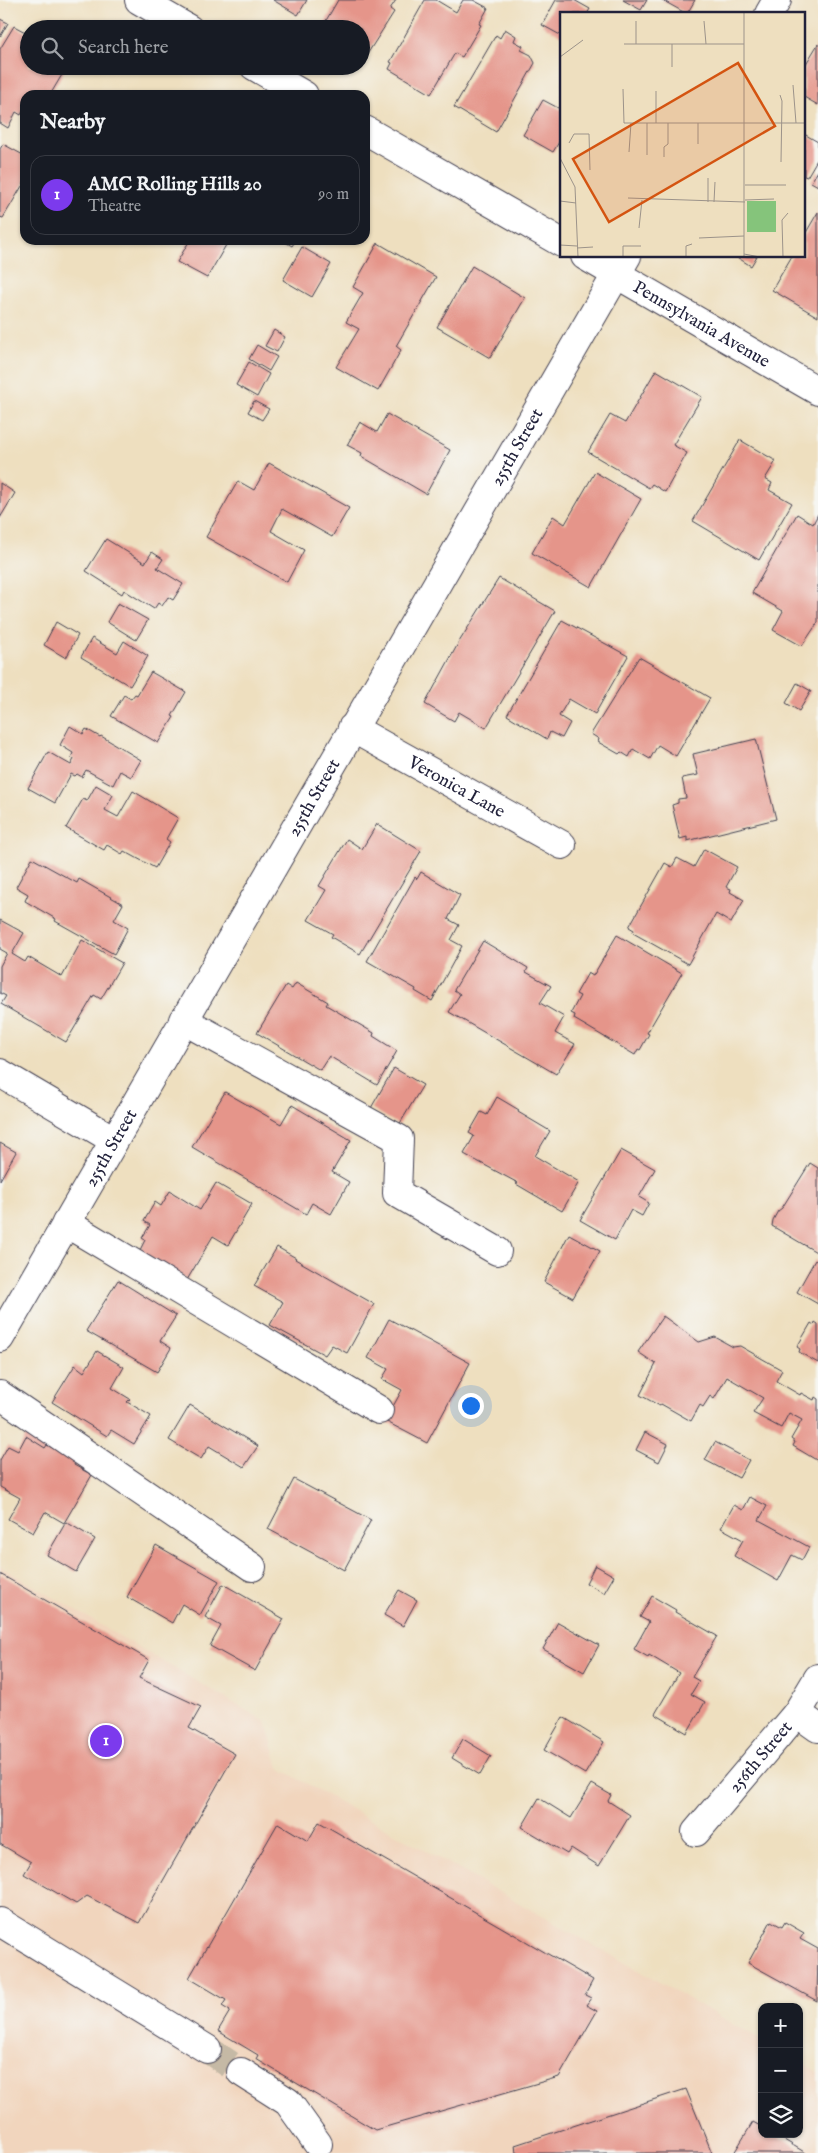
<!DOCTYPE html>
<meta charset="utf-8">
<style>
:root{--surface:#171b24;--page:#20242c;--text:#f1f3f6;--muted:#9ea1a6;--line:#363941;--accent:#7c3aed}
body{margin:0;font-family:"IM FELL English",serif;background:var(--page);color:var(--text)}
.controls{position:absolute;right:15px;bottom:15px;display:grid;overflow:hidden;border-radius:10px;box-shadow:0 1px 4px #0004}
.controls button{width:45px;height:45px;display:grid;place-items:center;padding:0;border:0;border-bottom:1px solid var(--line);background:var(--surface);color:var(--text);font:25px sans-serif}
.you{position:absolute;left:470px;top:1405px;width:18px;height:18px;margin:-12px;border:4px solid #fff;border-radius:50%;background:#1a73e8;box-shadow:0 0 0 8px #1a73e833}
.badge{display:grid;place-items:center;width:32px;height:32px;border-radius:50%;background:var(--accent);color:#fff;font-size:16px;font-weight:700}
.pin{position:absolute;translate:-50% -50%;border:2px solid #fff;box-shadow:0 1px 5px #0006}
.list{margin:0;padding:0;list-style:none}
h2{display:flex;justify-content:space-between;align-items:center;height:65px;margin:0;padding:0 20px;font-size:21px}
h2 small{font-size:16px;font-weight:400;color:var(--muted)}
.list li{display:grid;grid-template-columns:32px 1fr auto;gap:15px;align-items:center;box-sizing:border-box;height:80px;margin:0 10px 10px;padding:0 10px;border:1px solid var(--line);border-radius:15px}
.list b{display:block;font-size:19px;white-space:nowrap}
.list p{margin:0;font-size:16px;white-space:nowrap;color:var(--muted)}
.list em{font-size:16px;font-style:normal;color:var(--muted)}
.icon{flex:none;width:28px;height:28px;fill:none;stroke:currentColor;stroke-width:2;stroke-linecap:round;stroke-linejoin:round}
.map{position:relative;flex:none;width:818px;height:2153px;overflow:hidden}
.search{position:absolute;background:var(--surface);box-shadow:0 1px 4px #0004;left:20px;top:20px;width:350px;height:55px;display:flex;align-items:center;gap:12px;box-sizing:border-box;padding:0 18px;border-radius:28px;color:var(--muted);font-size:19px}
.panel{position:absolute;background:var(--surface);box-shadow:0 1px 4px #0004;left:20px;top:90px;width:350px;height:155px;border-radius:15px}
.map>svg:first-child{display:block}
.built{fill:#f1d5bd}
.building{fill:#e5958a}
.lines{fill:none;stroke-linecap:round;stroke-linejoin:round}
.minor-tunnel{stroke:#c5b9a5;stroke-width:28;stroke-dasharray:28 14;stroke-linecap:butt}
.minor-casing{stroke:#413e4f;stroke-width:30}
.minor{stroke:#fff;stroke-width:28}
.labels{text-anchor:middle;stroke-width:5;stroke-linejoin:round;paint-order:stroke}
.street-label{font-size:18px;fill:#22223b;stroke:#f6f6f2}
.inset-road{fill:none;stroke:#9c938a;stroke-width:1}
.view{fill:#d45411;fill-opacity:0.15;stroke:#d45411;stroke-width:2.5}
.inset-edge{fill:none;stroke:#22223b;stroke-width:2.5}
</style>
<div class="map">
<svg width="818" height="2153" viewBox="0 0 818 2153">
<rect width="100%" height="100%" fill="#f6f6f2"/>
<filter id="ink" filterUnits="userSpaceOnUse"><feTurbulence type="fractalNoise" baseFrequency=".02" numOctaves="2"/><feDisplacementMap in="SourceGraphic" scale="10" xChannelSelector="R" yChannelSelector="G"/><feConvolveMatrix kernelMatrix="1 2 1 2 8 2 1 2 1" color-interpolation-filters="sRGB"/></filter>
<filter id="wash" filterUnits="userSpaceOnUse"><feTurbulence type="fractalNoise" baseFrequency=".0096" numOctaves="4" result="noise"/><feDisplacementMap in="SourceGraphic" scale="20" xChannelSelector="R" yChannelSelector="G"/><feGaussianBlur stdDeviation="1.12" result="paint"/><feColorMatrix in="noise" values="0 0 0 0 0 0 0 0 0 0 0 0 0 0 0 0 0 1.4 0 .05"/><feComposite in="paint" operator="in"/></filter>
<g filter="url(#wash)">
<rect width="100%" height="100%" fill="#eedfbf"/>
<polygon class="built" points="0,1566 266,1722 279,1768 762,2040 762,2134 799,2134 799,2061 818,2072 818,2153 0,2153"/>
<g id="blocks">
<g class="building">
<polygon points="273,0 307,0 298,15"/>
<polygon points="338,0 396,0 390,9 394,12 366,56 361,53 361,29 333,29 324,24"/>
<polygon points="425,0 436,0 456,12 463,0 473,0 488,8 479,24 481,25 462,57 455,53 431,94 389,69 392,63 390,62"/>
<polygon points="556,0 574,0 590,9 587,14 562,14 562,36 542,25"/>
<polygon points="623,0 647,0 641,10"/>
<polygon points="662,0 695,0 687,14"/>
<polygon points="0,19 8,23 0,37"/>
<polygon points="14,26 29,34 29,66 66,68 50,95 25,95 25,107 21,115 16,112 8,128 0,123 0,49"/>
<polygon points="505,29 516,36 514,41 523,46 521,50 531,55 535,63 496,132 454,107 496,35 500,38"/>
<polygon points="818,44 818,105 804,97 804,67"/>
<polygon points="543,100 562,110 562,137 553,152 523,135"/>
<polygon points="804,134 818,142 818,158 807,177 804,176"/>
<polygon points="3,144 25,156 25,181 3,218 0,217 0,149"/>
<polygon points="818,171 818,186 811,182"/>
<polygon points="818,212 818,317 772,290 792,256 804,256 804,236"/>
<polygon points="190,240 216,240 226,245 207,278 177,262"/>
<polygon points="282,240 296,240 292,246"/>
<polygon points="378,243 436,277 396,346 401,350 378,391 336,367 359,329 346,322 363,293 353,287"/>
<polygon points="302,247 331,264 312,297 283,280"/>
<polygon points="735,256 757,256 751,266"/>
<polygon points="472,266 525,298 490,358 437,327"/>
<polygon points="274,330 285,337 277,352 265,346"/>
<polygon points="257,345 277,357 269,371 249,359"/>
<polygon points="249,362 269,374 257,397 236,385"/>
<polygon points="656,370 702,397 673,445 687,453 665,492 652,484 649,488 588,452 610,415 625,423"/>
<polygon points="254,401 269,409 262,420 248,412"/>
<polygon points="387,414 450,450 426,494 361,456 362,453 347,445 360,422 377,432"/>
<polygon points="740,440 776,461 765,479 772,483 769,490 792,503 759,560 693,521"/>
<polygon points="269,463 349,508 332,537 282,509 271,531 304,550 287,582 206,537 238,481 254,490"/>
<polygon points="595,472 641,499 591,587 532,553 553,516 565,524"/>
<polygon points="0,483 15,493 0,518"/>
<polygon points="797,514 813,524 818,514 818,622 802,646 773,630 783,611 752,593"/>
<polygon points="106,539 145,563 152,552 163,559 157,568 183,584 173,600 168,597 162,606 158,603 154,609 124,590 122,594 86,571"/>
<polygon points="499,578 555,611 486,728 459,712 454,721 425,704 459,642"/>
<polygon points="118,603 148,620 136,640 107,622"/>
<polygon points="562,620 628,656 595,714 569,699 559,716 570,723 562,738 550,732 547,739 507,715"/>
<polygon points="56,622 78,635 66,658 44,645"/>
<polygon points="92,638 117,653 124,641 148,656 130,686 81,657"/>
<polygon points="639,657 710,698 676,756 658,745 650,759 633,749 629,757 621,752 619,754 598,742 599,739 591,734"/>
<polygon points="151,672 186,692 172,716 174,717 158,743 111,716 124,695 131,699 135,694 137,695"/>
<polygon points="797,683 811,691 799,711 786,703"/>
<polygon points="70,726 83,734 86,729 100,737 101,736 141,760 131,777 120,771 113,785 86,770 82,777 77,774 75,776 71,774 55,803 28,788 48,752 71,765 74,759 71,758 73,753 60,745"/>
<polygon points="756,739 776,819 687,841 687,837 680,839 672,805 678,803 678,799 686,798 682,778 698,775 693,754"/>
<polygon points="96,785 113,795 105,810 118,817 133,791 178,818 166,839 170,842 155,868 124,851 122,854 107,845 104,850 66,828 83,799 87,801"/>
<polygon points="377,824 421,851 360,954 331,937 333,934 308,920 326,890 319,886 347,839 362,849"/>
<polygon points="704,849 737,867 726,887 731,889 730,892 744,900 731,923 716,914 688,964 633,933 634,930 629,927 665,863 672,867 677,858 694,867"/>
<polygon points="32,858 77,883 79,879 123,904 114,920 128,928 114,954 55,921 56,919 25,901 28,894 16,887"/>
<polygon points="421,872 460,895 448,919 459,925 451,940 462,946 432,1001 415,991 416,989 367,961 415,877 417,879"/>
<polygon points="0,920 24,933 12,954 25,962 28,957 62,977 82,940 122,963 101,999 94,995 66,1042 1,1004 6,996 0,993 0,966 7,953 0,949"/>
<polygon points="617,935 682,973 647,1033 649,1034 640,1050 638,1049 635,1055 574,1019 575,1015 571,1013 580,996 576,994 588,973 593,976"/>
<polygon points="483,941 528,968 526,972 551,986 540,1003 564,1017 555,1033 575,1044 556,1074 449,1012 460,994 454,990"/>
<polygon points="296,983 328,1002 326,1005 374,1033 373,1036 397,1051 377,1085 329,1056 320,1070 257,1033 286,985 292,989"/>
<polygon points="394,1068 423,1085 399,1125 371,1108"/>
<polygon points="225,1092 281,1124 292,1105 351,1140 332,1172 349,1182 331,1214 312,1203 306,1214 192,1147"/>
<polygon points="497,1097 519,1110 518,1112 550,1131 535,1156 579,1182 562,1211 516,1184 518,1183 464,1154 474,1136 469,1133 481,1112 487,1115"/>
<polygon points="0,1143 16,1152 0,1180"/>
<polygon points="621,1150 655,1169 639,1197 649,1203 642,1216 631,1210 615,1240 580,1220"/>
<polygon points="810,1163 818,1168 818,1253 772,1226 773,1220 778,1211 782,1208"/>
<polygon points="216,1183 252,1204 228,1245 213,1236 187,1280 139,1252 145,1240 142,1238 150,1225 144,1221 155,1202 161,1206 170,1191 200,1210"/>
<polygon points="569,1234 600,1251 573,1298 544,1282"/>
<polygon points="277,1247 296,1258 295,1259 374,1304 347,1353 332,1345 325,1355 270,1325 283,1302 254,1286"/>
<polygon points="815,1260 818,1262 818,1304 797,1292"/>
<polygon points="118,1280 176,1316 160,1341 171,1348 157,1372 86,1331"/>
<polygon points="663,1316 699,1342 715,1337 733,1347 740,1346 782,1370 776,1381 800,1395 801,1393 814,1400 815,1397 818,1399 818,1461 793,1446 795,1442 791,1439 802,1420 789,1413 781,1428 753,1413 763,1398 727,1377 714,1399 710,1396 703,1407 700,1405 691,1421 661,1404 660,1406 640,1395 656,1364 638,1352"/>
<polygon points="389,1319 470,1363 427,1443 385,1421 402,1390 382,1379 388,1369 368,1358"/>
<polygon points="815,1322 818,1324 818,1363 799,1352 800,1349 797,1347 811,1323 814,1325"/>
<polygon points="97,1351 124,1367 112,1388 130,1399 127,1402 151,1416 134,1444 111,1430 107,1436 52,1402 75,1365 84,1372"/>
<polygon points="190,1405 258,1446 244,1467 209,1446 201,1459 169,1440"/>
<polygon points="645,1432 668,1444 659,1462 636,1450"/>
<polygon points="26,1436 45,1448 47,1445 76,1461 74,1465 92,1475 64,1523 45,1512 33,1533 8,1519 20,1498 0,1487 0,1460 8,1446 18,1451"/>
<polygon points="715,1442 749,1460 739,1478 705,1460"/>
<polygon points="294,1479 371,1520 344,1570 268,1529"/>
<polygon points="750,1497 767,1506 759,1520 809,1547 802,1560 792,1555 778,1581 734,1556 743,1540 721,1528 734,1505 743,1510"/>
<polygon points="66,1522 95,1539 76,1572 47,1555"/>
<polygon points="156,1545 219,1581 200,1615 182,1604 172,1623 127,1597"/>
<polygon points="595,1565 614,1576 604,1593 586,1583"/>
<polygon points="0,1574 149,1660 139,1678 201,1707 189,1728 235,1754 139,1923 87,1896 76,1904 24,1874 31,1862 0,1844"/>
<polygon points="223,1584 284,1619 255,1671 210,1646 221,1626 205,1617"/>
<polygon points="399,1590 417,1600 403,1626 384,1615"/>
<polygon points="652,1596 676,1610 675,1612 717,1636 692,1677 699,1681 691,1694 705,1702 687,1733 655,1714 679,1673 649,1655 648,1657 634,1649 649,1622 640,1617"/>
<polygon points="558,1622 599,1645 584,1672 543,1649"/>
<polygon points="563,1717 604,1742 585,1774 544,1750"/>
<polygon points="463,1739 491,1756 480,1775 452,1758"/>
<polygon points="592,1784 611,1795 608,1801 630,1815 599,1866 571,1848 567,1854 522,1827 539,1798 571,1818"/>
<polygon points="319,1822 593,1980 585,1995 591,1998 586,2005 597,2011 559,2077 375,2130 256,2059 258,2055 218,2031 230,2011 222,2006 226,2000 189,1978 278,1823 308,1841"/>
<polygon points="771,1921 782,1927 785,1922 804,1933 800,1939 818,1949 817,2001 748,1963"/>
<polygon points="686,2089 712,2153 516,2153 515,2145"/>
<polygon points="753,2122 762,2127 762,2134 774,2134 806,2153 734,2153"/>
</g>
</g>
</g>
<g filter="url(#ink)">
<use href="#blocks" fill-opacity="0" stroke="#413e4f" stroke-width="1"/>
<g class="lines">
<polyline class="minor-tunnel" points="207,2049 241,2072"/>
<defs>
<g id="minor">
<polyline points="139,0 189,29"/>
<polyline points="769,14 777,0"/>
<polyline points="254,66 304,95"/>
<polyline points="365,130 562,243"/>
<path id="s1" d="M585 256 818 391"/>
<path id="s2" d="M352 728 562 845"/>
<polyline points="183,1020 399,1139 397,1193 497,1251"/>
<polyline points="0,1073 114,1140"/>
<polyline points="66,1223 379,1410"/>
<path id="s3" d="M0 1338 627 256"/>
<polyline points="0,1395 252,1567"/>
<polyline points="797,1713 818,1728"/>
<path id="s4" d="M696 1832 797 1713 818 1678"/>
<polyline points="0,1922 207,2049"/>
<polyline points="241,2072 288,2102 318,2144"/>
</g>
</defs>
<use href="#minor" class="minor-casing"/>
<use href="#minor" class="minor"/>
</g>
</g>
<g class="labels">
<g class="street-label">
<text dy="6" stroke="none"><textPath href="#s1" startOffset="135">Pennsylvania Avenue</textPath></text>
<text dy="6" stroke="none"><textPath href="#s3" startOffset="1030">255th Street</textPath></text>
<text dy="6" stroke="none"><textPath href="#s2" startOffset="120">Veronica Lane</textPath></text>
<text dy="6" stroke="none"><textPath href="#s3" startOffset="625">255th Street</textPath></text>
<text dy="6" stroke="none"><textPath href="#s3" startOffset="220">255th Street</textPath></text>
<text dy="6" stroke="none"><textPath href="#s4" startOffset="99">256th Street</textPath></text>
</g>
</g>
<g transform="translate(560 12)">
<rect width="245" height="245" fill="#eedfbf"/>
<path d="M187 189H216V220H187Z" fill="#85c47b"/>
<path class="inset-road" d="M76 9V32M144 9 146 32M64 32H184M112 32V55M0 45 23 28M233 73 236 111M63 77 64 111H245M220 83 222 89 221 150M96 111V79M138 111V132M9 131 14 122H29L30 158M69 140 71 111M87 143V111M104 145V135L108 132V111M0 146 15 175 18 245M185 173H226M68 186 185 190M185 188 214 187M0 189 16 191M148 190V166M154 190 155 170M79 216 82 188M139 226 184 224M0 233 17 234M17 236 33 235M184 242 200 245M63 245V234H81M126 245V234L132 232M184 245V0M223 245 222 208 228 201"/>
<path class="view" d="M178 51 215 114 49 210 13 147Z"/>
<rect width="245" height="245" class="inset-edge"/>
</g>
</svg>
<div class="controls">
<button>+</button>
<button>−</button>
<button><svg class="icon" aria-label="layers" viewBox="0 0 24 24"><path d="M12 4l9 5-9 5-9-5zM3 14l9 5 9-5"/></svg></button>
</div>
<div class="you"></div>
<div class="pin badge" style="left:106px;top:1741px">1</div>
<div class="search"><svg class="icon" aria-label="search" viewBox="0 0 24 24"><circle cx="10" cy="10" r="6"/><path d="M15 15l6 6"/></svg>Search here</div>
<section class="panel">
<h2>Nearby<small></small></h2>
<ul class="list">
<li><span class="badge">1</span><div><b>AMC Rolling Hills 20</b><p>Theatre</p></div><em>90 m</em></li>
</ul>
</section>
</div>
